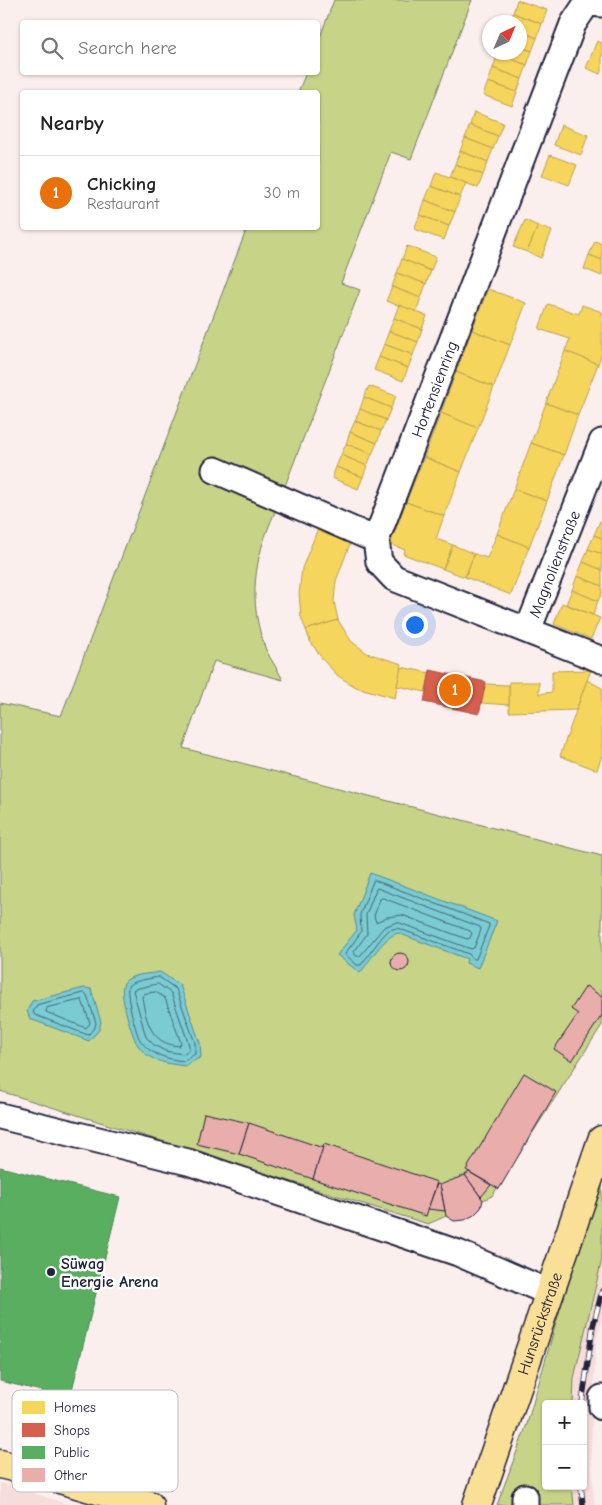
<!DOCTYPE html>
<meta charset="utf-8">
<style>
:root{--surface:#fff;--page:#f6f6f6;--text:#222;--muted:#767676;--line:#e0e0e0;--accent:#1a73e8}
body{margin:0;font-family:"Comic Neue",sans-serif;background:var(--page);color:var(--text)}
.controls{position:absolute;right:15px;bottom:15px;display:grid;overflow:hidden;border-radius:5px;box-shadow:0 1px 4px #0004}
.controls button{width:45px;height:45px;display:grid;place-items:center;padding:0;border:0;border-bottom:1px solid var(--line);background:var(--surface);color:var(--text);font:25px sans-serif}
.compass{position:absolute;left:482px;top:15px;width:45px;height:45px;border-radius:50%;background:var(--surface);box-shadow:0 1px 4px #0004;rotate:44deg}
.you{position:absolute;left:414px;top:624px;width:18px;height:18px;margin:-12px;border:4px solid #fff;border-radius:50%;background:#1a73e8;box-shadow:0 0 0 8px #1a73e833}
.badge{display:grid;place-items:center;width:32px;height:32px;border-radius:50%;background:var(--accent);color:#fff;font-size:16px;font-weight:700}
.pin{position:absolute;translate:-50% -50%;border:2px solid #fff;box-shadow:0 1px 5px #0006}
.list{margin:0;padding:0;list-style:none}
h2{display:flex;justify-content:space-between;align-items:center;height:65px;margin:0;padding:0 20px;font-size:21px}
h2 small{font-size:16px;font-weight:400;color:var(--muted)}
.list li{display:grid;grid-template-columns:32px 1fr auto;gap:15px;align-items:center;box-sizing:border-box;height:75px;padding:0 20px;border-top:1px solid var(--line)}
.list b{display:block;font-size:19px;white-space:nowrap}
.list p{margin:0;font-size:16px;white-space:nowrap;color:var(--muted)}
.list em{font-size:16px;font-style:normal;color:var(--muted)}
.icon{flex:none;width:28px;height:28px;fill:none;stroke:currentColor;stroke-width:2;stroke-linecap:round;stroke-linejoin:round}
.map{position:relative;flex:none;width:602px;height:1505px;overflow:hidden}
.search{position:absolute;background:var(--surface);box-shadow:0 1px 4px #0004;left:20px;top:20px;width:300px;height:55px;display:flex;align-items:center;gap:12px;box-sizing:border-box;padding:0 18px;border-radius:5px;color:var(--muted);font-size:19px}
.panel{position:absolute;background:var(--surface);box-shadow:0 1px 4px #0004;left:20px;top:90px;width:300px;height:140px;border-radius:5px}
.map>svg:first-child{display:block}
.built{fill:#f6dcda}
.green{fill:#c7d488;stroke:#747b62}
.water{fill:#7acbd2;stroke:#578796}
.homes{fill:#f6d55c;stroke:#b69f52}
.shops{fill:#d6604d;stroke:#a04d48}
.public{fill:#5aae61;stroke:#498456}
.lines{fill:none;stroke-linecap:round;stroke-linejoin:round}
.shore{stroke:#456677;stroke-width:1}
.building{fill:#e9aeac;stroke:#22223b}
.minor-casing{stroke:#22223b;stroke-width:29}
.major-casing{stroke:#22223b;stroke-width:31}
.minor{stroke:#fff;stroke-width:25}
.major{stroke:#fadf96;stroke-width:28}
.rail-casing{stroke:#22223b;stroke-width:5.5}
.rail{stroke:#fff;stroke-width:4;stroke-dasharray:11;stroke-linecap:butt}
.poi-dot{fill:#22223b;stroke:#fff;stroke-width:2}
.labels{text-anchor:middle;stroke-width:5;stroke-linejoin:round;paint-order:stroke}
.street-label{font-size:16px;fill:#22223b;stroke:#fff}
.poi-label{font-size:16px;font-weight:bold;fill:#22223b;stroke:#fff;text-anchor:start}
.key{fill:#fff;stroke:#bdbdc4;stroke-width:1}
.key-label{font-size:14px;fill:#22223b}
</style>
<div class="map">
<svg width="602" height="1505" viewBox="0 0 602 1505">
<rect width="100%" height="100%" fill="#fbefee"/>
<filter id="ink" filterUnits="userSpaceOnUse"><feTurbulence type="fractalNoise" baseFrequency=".02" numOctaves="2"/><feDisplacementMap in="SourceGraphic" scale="10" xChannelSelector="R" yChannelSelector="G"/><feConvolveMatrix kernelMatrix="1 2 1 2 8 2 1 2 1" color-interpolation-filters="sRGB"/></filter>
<g filter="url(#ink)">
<g class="built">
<polygon points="602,1259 602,1320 596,1342 591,1449 594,1505 574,1505 572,1486 583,1486 583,1404 573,1404 574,1378"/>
<polygon points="0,1483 16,1487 69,1505 0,1505"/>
</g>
<g class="green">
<path d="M334 0H472L411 159 391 152 341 283 360 290 275 512C254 558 247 601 266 650 271 660 278 670 283 680L214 661 183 748 602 856V1025L492 1196 428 1224 0 1091V703L61 716 247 228H318V92H298L306 73 318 72V42Z"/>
<polygon points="602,1184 602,1259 574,1378 573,1404 546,1404 546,1486 572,1486 574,1505 537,1505 529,1491 516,1489 510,1505 497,1505 527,1424 579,1243"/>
</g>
<g class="water">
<path d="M370 873 497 921 478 968 466 963 467 959 398 933C383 937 370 961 360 973L337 955 357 930 354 915Z"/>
<path d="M160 972 180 985 200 1043 201 1057 185 1066C172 1064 158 1063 147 1055 143 1052 137 1045 135 1040 131 1030 118 993 124 983 129 974 150 974 160 972Z"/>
<polygon points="84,988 91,989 101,1022 99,1030 89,1041 30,1019 27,1011 32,1001"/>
</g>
<g class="homes">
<polygon points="517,0 547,10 542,24 513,13"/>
<polygon points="513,13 542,24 537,38 520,31 520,22 509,22"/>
<polygon points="520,31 537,38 532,51 520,47"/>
<polygon points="597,41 602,43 602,69 600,74 586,68"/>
<polygon points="520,47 532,51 527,65 498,54 498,52 520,52"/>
<polygon points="498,54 527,65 522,79 493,68"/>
<polygon points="493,68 522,79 517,92 488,82"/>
<polygon points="488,82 517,92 512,106 483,95"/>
<polygon points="474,112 503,123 498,136 470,125"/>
<polygon points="470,125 498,136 493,149 465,138"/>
<polygon points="561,125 588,135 581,155 554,145"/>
<polygon points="465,138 493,149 488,162 460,151"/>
<polygon points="460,151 488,162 483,175 455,164"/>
<polygon points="550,155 577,165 569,185 542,175"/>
<polygon points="455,164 483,175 478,188 450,177"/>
<polygon points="436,172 466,183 460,197 431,186"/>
<polygon points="431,186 460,197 455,212 425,200"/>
<polygon points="425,200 455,212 449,226 420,215"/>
<polygon points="420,215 449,226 444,240 414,229"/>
<polygon points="525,220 538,226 527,252 513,247"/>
<polygon points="538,226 552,231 541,258 527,252"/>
<polygon points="595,241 602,244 602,260 589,255"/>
<polygon points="407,246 436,257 431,271 402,259"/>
<polygon points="589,255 602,260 602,276 584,269"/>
<polygon points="402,259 431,271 426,284 397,273"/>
<polygon points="397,273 426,284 421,298 392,287"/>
<polygon points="392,287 421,298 416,312 386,301"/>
<polygon points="488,289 526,303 510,345 472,330"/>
<polygon points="548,304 579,314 582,305 602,312 602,353 598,364 565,351 570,339 539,329"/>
<polygon points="399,305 427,316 422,329 394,318"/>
<polygon points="394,318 422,329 418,342 389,331"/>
<polygon points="472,330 510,345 494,387 456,372"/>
<polygon points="389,331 418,342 413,355 384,344"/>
<polygon points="384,344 413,355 408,368 379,357"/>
<polygon points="565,351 598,364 578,415 546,403"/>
<polygon points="379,357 408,368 403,381 374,370"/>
<polygon points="456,372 494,387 478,428 441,413"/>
<polygon points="369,386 396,396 391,408 364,397"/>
<polygon points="364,397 391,408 386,420 360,409"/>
<polygon points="546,403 578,415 564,455 531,443"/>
<polygon points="360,409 386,420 381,431 355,421"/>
<polygon points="441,413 478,428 461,472 424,457"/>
<polygon points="355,421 381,431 377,443 350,432"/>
<polygon points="350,432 377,443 372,454 346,444"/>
<polygon points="531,443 564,455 547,501 514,489"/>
<polygon points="346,444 372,454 367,466 341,455"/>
<polygon points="341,455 367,466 363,477 336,467"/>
<polygon points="424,457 461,472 444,516 406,502"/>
<polygon points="336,467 363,477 358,489 332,478"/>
<polygon points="514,489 547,501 529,547 497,534"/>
<polygon points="406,502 444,516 436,539 453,545 443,569 403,554 405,550 390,544"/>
<polygon points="321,521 354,533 336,581 334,601 338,620 306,630 301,617 299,594 302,568"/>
<polygon points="600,521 602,522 602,538 594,535"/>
<polygon points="497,534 529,547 511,595 465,577 474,554 487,558"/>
<polygon points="594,535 602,538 602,554 588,549"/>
<polygon points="453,545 474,554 465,577 443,569"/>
<polygon points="588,549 602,554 602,570 583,562"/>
<polygon points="583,562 602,570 602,586 577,576"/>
<polygon points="577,576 602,586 602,593 598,601 572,590"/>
<polygon points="572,590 598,601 593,615 566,604"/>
<polygon points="562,603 600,618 591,639 554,624"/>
<polygon points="338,620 351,641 367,653 402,664 395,698 356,687 338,676 323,660 310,641 306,630"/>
<polygon points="401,667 430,673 426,692 397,686"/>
<polygon points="591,670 576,710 509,712 509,682 539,682 539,694 552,692 552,671"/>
<polygon points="587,680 602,688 602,755 597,770 560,756"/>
<polygon points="485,684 509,685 509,705 481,703"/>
</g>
<polygon class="shops" points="430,670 486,682 479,714 424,702"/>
<polygon class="public" points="0,1167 120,1197 70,1398 0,1381"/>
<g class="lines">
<g class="shore">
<polygon points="374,880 489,924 489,926 476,959 473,959 469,954 397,928 389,930 382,937 361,965 357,965 345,954 361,932 360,915"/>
<polygon points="377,888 480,927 481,930 474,948 471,949 397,922 384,927 360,956 356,956 354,952 367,934 366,915"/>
<polygon points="383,898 470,931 472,933 470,938 467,939 402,915 387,917 376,922 374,916 380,899"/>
<path d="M159 977 176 989 195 1043V1054L184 1061C173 1060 161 1057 151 1051 148 1049 143 1044 140 1040 136 1033 124 990 129 985 133 981 153 978 159 977Z"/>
<polygon points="158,984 171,993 189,1045 189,1050 183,1054 165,1051 154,1045 146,1037 133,990 135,989"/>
<path d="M156 992 165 998 181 1043 179 1046C151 1044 146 1021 142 997L144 994Z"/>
<polygon points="85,993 87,995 96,1023 95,1027 88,1035 35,1015 33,1012 37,1005"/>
<polygon points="82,1000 90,1023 86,1028 46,1012 47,1008"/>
</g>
</g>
<g class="building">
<circle cx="400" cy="962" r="9"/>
<polygon points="586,986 602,997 602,1015 572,1061 554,1049 578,1014 571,1009"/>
<polygon points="524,1073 556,1092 499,1189 466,1170"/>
<polygon points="204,1113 249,1123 239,1154 197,1144"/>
<polygon points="249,1123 323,1148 313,1179 239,1154"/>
<polygon points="324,1144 437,1182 426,1216 313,1179"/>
<polygon points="469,1172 491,1185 481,1197 465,1175"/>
<polygon points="465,1175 483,1200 481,1208 474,1215 465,1220 454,1221 446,1216 440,1185"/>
<polygon points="437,1184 440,1185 445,1211 428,1209"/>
</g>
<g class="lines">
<defs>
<g id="minor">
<polyline points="602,4 587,3 573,24 376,540 379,562 394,578 602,660"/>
<polyline points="215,470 376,540"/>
<path id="s1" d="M528 630 602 442"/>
<polyline points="0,1116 188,1162 458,1253 550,1293"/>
<polyline points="602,1398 602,1407"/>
<polyline points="525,1497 525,1505"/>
</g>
<g id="major">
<polyline points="0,1464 43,1474 149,1505"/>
<path id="s2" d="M477 1505 602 1140"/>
</g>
</defs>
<use href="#minor" class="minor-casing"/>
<use href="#major" class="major-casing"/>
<use href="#minor" class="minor"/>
<use href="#major" class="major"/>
<defs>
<g id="rail">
<polyline points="582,1404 593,1326 602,1291"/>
<polyline points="581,1486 583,1505"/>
</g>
</defs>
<use href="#rail" class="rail-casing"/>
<use href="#rail" class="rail"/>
</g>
</g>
<circle class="poi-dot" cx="51" cy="1272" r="5"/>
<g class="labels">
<g class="street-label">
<text transform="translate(434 389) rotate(-69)" y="6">Hortensienring</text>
<text dy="6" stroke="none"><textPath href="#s1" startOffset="71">Magnolienstraße</textPath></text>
<text dy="6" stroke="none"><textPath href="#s2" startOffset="192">Hunsrückstraße</textPath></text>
</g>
<g class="poi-label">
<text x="61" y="1269">Süwag<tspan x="61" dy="18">Energie Arena</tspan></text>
</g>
</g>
<rect x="12" y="1390" width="166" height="102" rx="8" class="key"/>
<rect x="22" y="1401" width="23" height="13" fill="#f6d55c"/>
<rect x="22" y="1423" width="23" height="14" fill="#d6604d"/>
<rect x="22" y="1446" width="23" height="13" fill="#5aae61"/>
<rect x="22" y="1468" width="23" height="14" fill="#e9aeac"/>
<g class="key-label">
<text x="54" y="1412">Homes</text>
<text x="54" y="1435">Shops</text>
<text x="54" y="1457">Public</text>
<text x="54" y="1480">Other</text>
</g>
</svg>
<div class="controls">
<button>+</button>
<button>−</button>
</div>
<svg class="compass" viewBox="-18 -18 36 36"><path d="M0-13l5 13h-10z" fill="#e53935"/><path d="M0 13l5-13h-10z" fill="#767676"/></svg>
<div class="you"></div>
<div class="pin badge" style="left:455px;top:690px;background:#e8710a">1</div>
<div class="search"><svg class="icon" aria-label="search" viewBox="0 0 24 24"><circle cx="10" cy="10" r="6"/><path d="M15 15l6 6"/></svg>Search here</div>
<section class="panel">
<h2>Nearby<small></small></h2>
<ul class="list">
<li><span class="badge" style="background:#e8710a">1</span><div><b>Chicking</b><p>Restaurant</p></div><em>30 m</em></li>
</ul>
</section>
</div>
